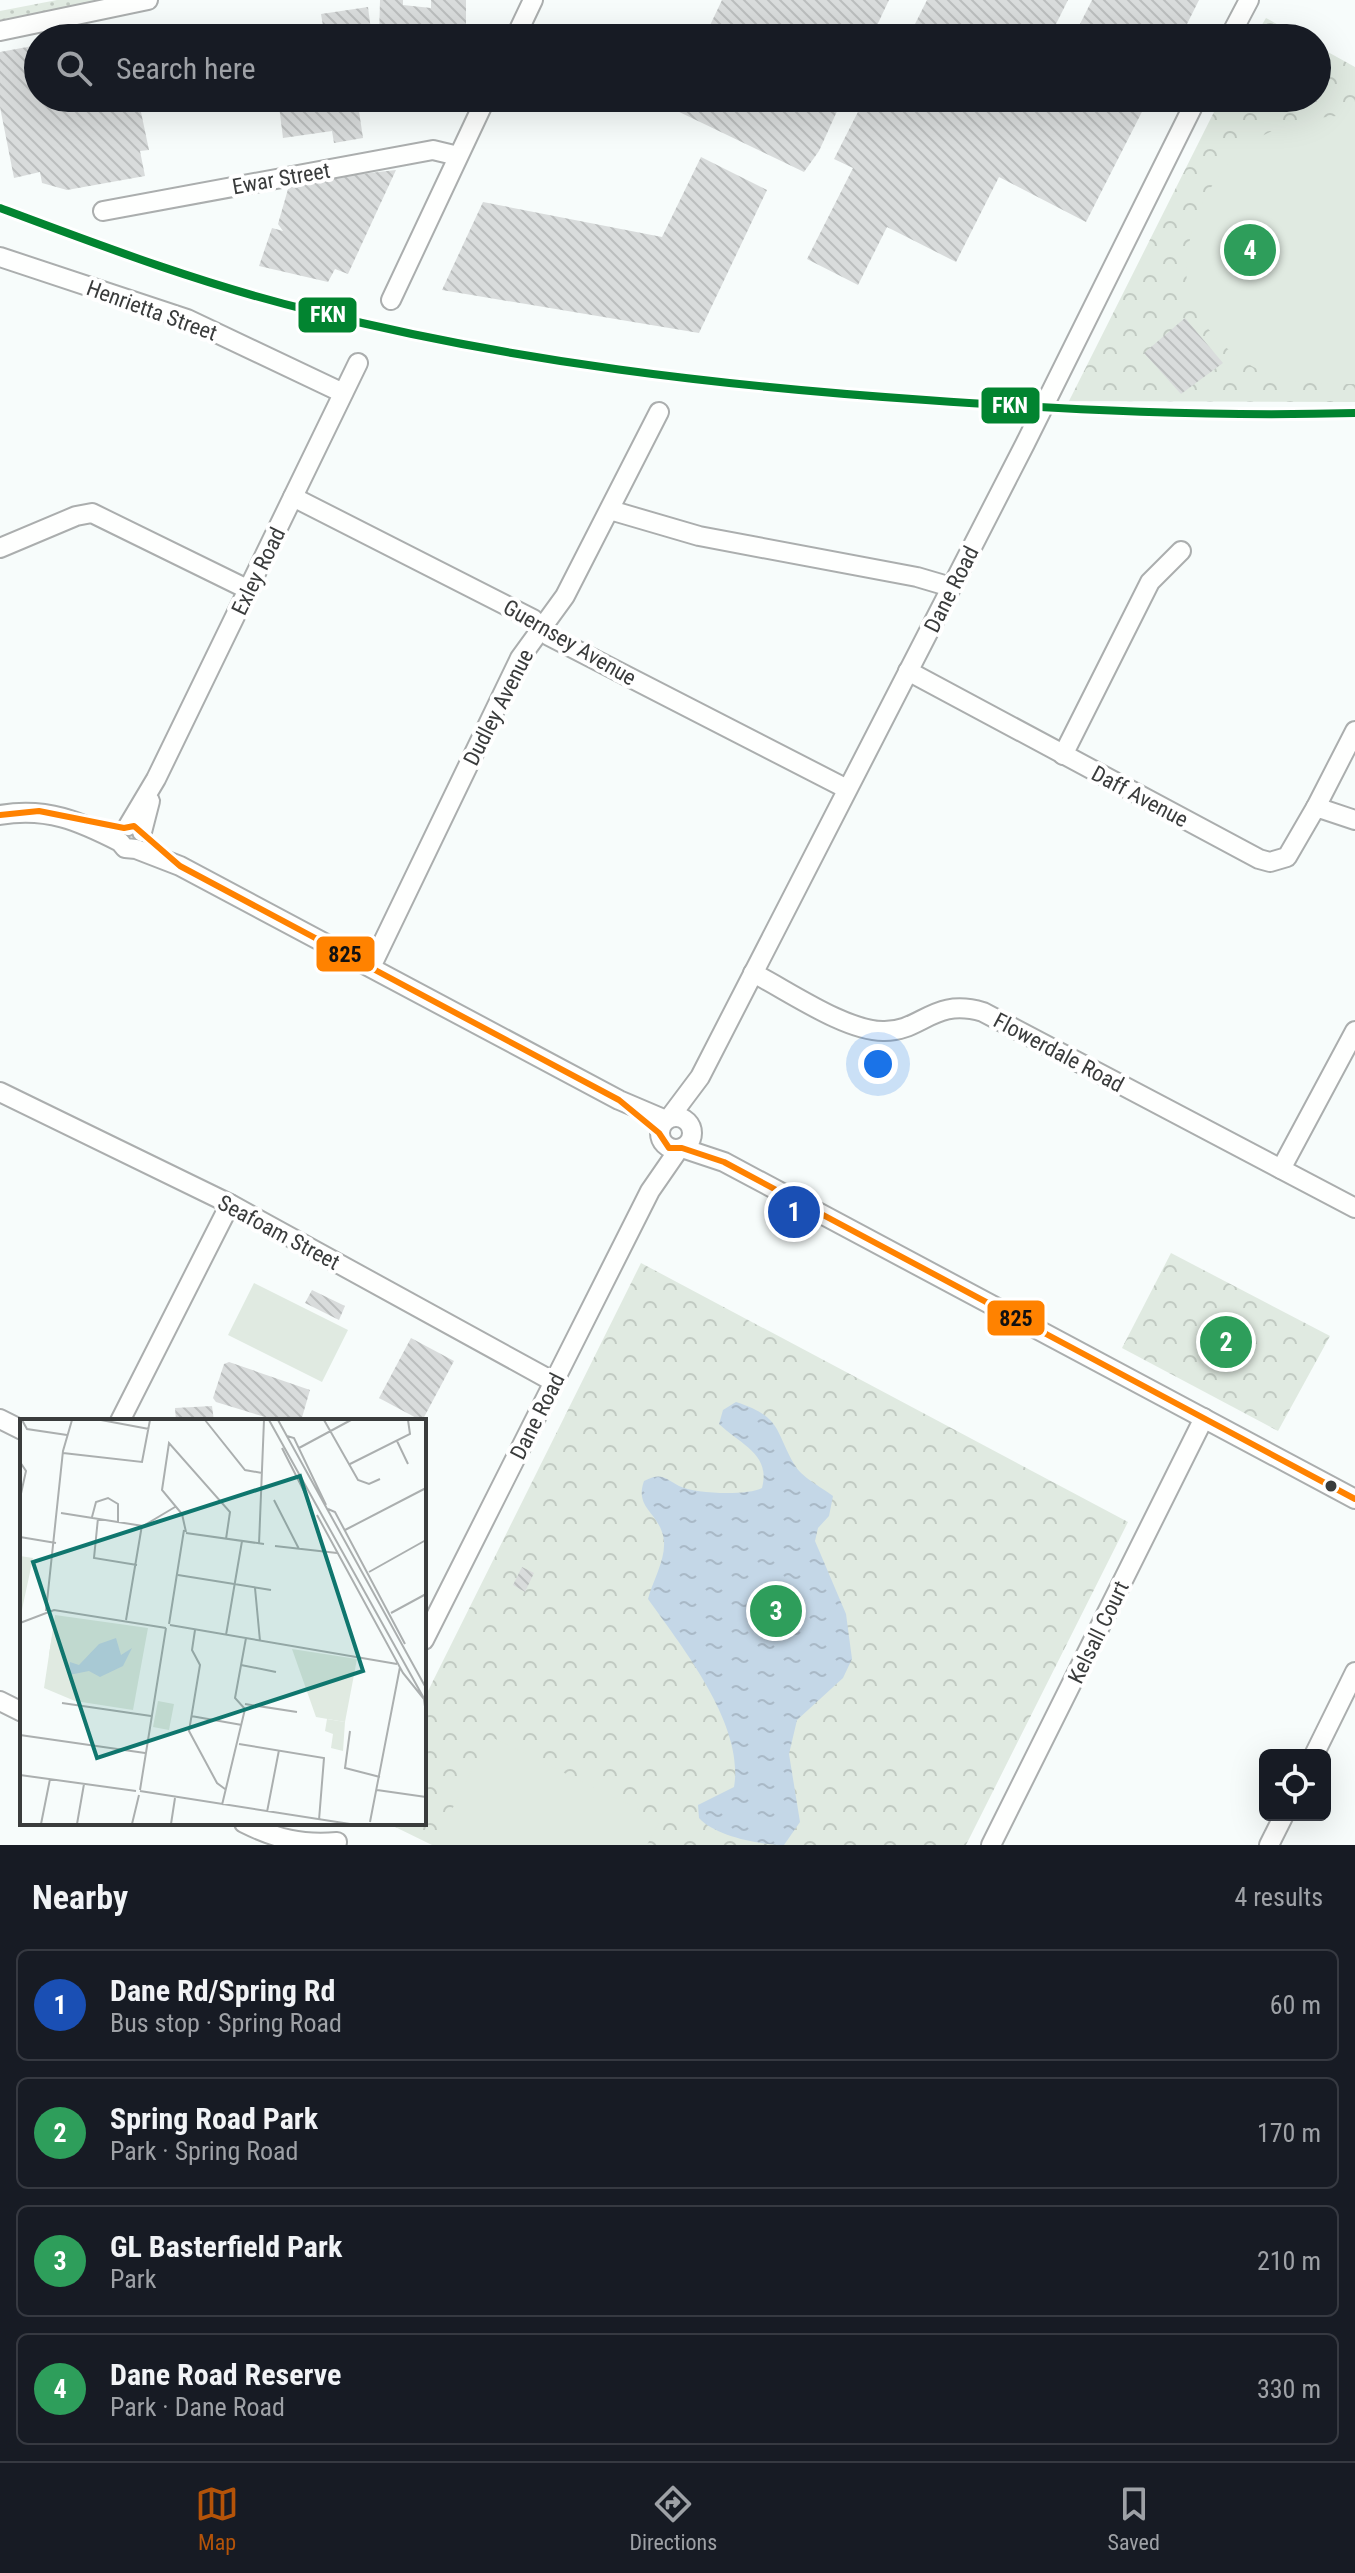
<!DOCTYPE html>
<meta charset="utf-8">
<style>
:root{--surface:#171b24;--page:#20242c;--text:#f1f3f6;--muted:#9ea1a6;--line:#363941;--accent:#b45309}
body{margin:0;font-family:"Roboto Condensed",sans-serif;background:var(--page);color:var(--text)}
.controls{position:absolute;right:24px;bottom:24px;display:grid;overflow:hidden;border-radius:12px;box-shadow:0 8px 32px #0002}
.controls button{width:72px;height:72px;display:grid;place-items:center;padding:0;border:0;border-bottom:2px solid var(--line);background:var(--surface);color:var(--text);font:40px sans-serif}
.you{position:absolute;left:878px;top:1064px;width:28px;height:28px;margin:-20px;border:6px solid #fff;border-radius:50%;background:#1a73e8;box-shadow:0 0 0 12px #1a73e833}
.badge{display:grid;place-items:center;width:52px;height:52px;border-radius:50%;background:var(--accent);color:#fff;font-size:26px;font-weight:700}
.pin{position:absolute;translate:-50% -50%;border:4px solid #fff;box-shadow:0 2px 8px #0006}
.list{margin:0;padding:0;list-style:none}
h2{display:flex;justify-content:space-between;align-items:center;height:104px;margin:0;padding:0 32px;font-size:34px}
h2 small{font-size:26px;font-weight:400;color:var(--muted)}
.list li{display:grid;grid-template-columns:52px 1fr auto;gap:24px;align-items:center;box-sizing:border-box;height:112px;margin:0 16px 16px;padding:0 16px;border:2px solid var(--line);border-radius:12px}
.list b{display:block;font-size:30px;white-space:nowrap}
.list p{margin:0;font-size:26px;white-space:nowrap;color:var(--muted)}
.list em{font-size:26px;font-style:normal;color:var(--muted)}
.icon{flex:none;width:44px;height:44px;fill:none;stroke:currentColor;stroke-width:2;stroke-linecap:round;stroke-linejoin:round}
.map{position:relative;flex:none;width:1355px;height:1845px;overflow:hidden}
.search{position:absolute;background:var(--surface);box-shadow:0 8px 32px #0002;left:24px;right:24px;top:24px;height:88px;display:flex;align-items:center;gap:20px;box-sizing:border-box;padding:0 28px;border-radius:44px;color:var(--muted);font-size:30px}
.sheet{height:616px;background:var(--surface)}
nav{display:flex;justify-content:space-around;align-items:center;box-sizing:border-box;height:112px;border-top:2px solid var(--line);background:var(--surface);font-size:22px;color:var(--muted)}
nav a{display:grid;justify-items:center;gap:4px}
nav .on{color:var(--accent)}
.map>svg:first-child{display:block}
.grass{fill:url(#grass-dots)}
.park{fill:url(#park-crowns)}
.garden{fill:#e0eae1}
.water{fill:url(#water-ripples)}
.building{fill:url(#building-back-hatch)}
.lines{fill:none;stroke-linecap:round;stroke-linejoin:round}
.minor-casing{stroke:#abaeae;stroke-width:22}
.minor{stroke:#fefffe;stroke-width:18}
.bus-1-casing{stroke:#fff;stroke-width:12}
.bus-1{stroke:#ff8200;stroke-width:6}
.rail-1-casing{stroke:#fff;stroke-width:14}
.rail-1{stroke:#028430;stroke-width:8}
.bus-dot{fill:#3a3c3c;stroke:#fff;stroke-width:3}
.labels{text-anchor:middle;stroke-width:8;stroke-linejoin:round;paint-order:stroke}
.street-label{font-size:22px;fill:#3a3c3c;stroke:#fff}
.inset-road{fill:none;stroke:#abafaf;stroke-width:2}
.view{fill:#0f766e;fill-opacity:0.15;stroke:#0f766e;stroke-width:4}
.inset-edge{fill:none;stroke:#3a3c3c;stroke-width:4}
.line-badge{stroke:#fff;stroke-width:3}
.badge-label{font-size:22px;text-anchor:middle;font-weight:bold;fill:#fff}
.pale-badge-label{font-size:22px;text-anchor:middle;font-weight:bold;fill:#111}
</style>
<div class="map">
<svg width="1355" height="1845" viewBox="0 0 1355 1845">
<defs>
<pattern id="grass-dots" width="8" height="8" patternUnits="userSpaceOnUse" patternTransform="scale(2)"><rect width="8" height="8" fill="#e0eae1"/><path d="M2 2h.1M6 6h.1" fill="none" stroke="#c1cac2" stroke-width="1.8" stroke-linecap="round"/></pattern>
<pattern id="park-crowns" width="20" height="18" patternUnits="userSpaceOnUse" patternTransform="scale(2)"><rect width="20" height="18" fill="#e0eae1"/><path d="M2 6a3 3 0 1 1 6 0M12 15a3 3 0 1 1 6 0" fill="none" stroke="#c1cac2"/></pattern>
<pattern id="water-ripples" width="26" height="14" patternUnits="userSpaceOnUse" patternTransform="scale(2)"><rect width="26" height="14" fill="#c4d7e7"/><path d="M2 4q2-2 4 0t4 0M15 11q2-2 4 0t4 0" fill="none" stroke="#a9b9c7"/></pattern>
<pattern id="building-back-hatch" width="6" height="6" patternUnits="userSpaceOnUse" patternTransform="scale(2)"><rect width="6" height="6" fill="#d9dcdc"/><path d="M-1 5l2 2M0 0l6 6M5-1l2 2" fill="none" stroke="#bbbebe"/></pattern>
</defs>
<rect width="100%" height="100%" fill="#f7fcfb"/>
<polygon class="grass" points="57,0 105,0 0,21 0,11"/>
<g class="park">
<polygon points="1266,18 1302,38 1254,38"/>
<polygon points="1317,46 1355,67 1355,402 1069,401 1221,98 1317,98"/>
<polygon points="1171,1253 1330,1336 1278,1431 1122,1348"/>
<polygon points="641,1263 1128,1522 966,1845 432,1845 387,1823 424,1823 424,1699"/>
</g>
<g class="garden">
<path d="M1355 115V384C1325 384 1286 385 1259 370 1228 354 1191 320 1187 283 1182 230 1211 170 1255 140 1285 121 1321 116 1355 115Z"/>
<polygon points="254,1283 348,1330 322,1382 228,1335"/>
<polygon points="489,1736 660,1820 647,1845 434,1845"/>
</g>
<path class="water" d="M736 1402C781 1417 774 1428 794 1464 801 1477 821 1487 833 1496L829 1516 818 1528 815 1541 846 1614 852 1659 843 1678 797 1720 789 1754 800 1822 784 1845C760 1845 715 1836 699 1818L698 1805 734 1787C745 1725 682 1647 648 1599 653 1579 670 1553 662 1532 655 1511 635 1506 644 1481 662 1472 664 1478 679 1486 695 1494 747 1496 762 1488 771 1454 741 1445 719 1424L723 1410Z"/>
<g class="building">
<polygon points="380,0 403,0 403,5 431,8 431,0 466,0 466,31 482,30 478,38 379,38"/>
<polygon points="722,0 889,0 871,38 704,38"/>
<polygon points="927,0 1068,0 1052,32 1064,38 908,38"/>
<polygon points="1092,0 1199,0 1180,38 1073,38"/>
<polygon points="368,7 372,38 325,38 321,14"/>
<polygon points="316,32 317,38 286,38 286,36"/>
<polygon points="38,45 38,98 138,98 149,150 140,151 145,176 67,190 42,183 40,172 14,178 0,107 0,52"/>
<polygon points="278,98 357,98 363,138 334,143 332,131 283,138"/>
<polygon points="383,98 429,98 430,104 385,110"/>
<polygon points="675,98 843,98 819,151 804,172 671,108"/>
<polygon points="878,98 1149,98 1086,222 999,177 956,262 887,227 858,285 807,259 853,168 834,159 863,102 873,107"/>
<polygon points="701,157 767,190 699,333 442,290 483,202 662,237"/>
<polygon points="396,170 348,274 335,269 328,282 259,266 272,228 283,231 278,224 290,182"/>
<polygon points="1185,318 1223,363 1181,394 1144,353"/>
<polygon points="312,1290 345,1306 339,1320 305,1303"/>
<polygon points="411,1338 454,1361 422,1421 379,1398"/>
<polygon points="229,1362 310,1390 301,1421 278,1421 216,1402 213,1398 224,1364"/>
<polygon points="212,1406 214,1421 176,1421 175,1408"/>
<polygon points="522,1567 534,1573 525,1592 513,1585"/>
</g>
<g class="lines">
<defs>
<g id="minor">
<polyline points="0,31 148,0"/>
<polyline points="515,38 533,0"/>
<polyline points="1229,38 1249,0"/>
<polyline points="103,211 433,150 458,156"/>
<polyline points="0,257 187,319 343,393"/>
<polyline points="391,300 486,98"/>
<polyline points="293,497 533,619 549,636 847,789"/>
<polyline points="610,510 699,536 917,577 951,587"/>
<polyline points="0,548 76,516 92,513 249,590"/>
<polyline points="908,671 1259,859 1270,862 1287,857 1316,807 1355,820"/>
<polyline points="1063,755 1150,582 1181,551"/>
<polyline points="1316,807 1355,731"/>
<path d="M0 815C47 807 79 821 120 842L125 848 136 849 180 866 619 1100 666 1120"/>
<polyline points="128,826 156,779 358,363"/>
<polyline points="142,832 150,801"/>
<polyline points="371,967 520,658 565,596 659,412"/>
<path d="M753 973C787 990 845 1031 883 1031 922 1032 933 997 983 1012L1355 1208"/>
<polyline points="0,1092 230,1204 554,1382"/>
<circle cx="676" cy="1133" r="16"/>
<polyline points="670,1117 700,1077 1025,444 1197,98"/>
<polyline points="682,1148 724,1162 1355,1499"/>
<polyline points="1281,1169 1355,1031"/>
<polyline points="0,1419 22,1430"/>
<polyline points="120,1421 230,1204"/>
<polyline points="424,1640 650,1191 679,1149"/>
<polyline points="0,1701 22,1712"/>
<polyline points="1314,1755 1355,1672"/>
<path d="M244 1823C276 1839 302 1845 337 1842"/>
<polyline points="991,1845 1204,1418"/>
<polyline points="1269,1845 1284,1815"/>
</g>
</defs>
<use href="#minor" class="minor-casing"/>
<use href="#minor" class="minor"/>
<defs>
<polyline id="bus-1" points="0,815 39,811 124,828 134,826 180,866 619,1100 659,1133 669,1148 682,1148 724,1162 1355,1499"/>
</defs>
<use href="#bus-1" class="bus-1-casing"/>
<use href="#bus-1" class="bus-1"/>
<defs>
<path id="rail-1" d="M0 208C104 247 207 286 316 312 516 362 720 386 926 400 1069 410 1212 417 1355 413"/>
</defs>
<use href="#rail-1" class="rail-1-casing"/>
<use href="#rail-1" class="rail-1"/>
</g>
<circle class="bus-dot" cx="1331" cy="1486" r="7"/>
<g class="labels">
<g class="street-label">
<text transform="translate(281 178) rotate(-10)" y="8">Ewar Street</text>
<text transform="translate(152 310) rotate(20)" y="8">Henrietta Street</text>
<text transform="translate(258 571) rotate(-64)" y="8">Exley Road</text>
<text transform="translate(951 589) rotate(-63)" y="8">Dane Road</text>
<text transform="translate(570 642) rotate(30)" y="8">Guernsey Avenue</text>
<text transform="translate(498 707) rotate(-63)" y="8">Dudley Avenue</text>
<text transform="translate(1140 796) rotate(28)" y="8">Daff Avenue</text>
<text transform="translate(1059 1052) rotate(28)" y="8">Flowerdale Road</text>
<text transform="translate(279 1232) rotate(28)" y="8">Seafoam Street</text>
<text transform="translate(537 1416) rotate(-63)" y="8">Dane Road</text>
<text transform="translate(1098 1632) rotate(-64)" y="8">Kelsall Court</text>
</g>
</g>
<g transform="translate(20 1419)">
<rect width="406" height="406" fill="#f7fcfb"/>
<path d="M0 137 13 139 0 200ZM35 196 128 209 113 291 55 282 24 269ZM272 230 337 240 325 303 296 298ZM138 282 154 285 149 311 133 308Z" fill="#e0eae1"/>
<path d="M34 206 52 209 48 237 29 235ZM307 240 318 245 327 259 324 284 317 293 297 290 286 262 289 246ZM307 300 325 303 323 332 311 329 313 315 305 312Z" fill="#e0eae1"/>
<path d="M96 219 101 236 112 229 103 247 80 258 69 252 49 256 50 243 59 246 79 225Z" fill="#c4d7e7"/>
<path class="inset-road" d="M2 1 7 10 47 16M81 1 129 10M185 1 225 51 242 54M249 1 406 283M258 1 406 269M304 1 338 61 349 65 360 60M267 17 274 19 306 86M377 22 388 45M262 29 288 80M279 29 331 1M43 34 122 43 130 1M0 43 6 52 0 79M330 45 390 15 388 1M254 81 279 130M308 90 315 93 385 225M41 94 123 107 155 88M297 96 383 254 404 280 406 295M72 98 76 83 88 79 98 85V103M78 99 74 139 117 146M325 111 406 69M166 113 162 95 142 71 149 24 210 93 206 120M166 114 244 125M0 118 36 124M239 125 244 1M255 127 317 134M349 153 406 121M158 156 251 171M235 169 240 222M26 192 43 32 52 1M371 194 406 175M106 201 122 106M0 204 34 191 146 209M149 205 164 111M150 206 377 245M175 211 172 231 180 246 169 312 197 364 205 370M206 216 222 122M221 246 256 253M42 284 131 297M225 285 277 293M171 297 222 306M330 312 325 349 360 358M0 316 125 334M219 325 304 339 299 401M0 356 116 372M120 371 146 209M357 371 406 378M120 372 330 405M202 386 225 290 215 279 226 219M247 393 259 331M350 403 380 248M21 405 30 360M57 405 64 365M112 405 119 376M151 405 155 379"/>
<path class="view" d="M280 57 343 252 77 339 13 143Z"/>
<rect width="406" height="406" class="inset-edge"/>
</g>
<g class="line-badge">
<rect x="297" y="296" width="61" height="38" rx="8" fill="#028430"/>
<rect x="980" y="386" width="61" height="39" rx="8" fill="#028430"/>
<rect x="315" y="935" width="61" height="38" rx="8" fill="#ff8200"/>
<rect x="986" y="1299" width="60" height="38" rx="8" fill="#ff8200"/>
</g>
<g class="badge-label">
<text x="328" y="322">FKN</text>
<text x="1010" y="413">FKN</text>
</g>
<g class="pale-badge-label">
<text x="345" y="962">825</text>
<text x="1016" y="1326">825</text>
</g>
</svg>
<div class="controls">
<button><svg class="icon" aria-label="locate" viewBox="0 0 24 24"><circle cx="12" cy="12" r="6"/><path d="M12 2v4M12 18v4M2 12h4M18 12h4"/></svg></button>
</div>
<div class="you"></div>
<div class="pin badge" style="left:794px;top:1212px;background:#1a4fb4">1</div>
<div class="pin badge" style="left:1226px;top:1342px;background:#2e9e5b">2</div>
<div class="pin badge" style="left:776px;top:1611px;background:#2e9e5b">3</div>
<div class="pin badge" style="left:1250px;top:250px;background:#2e9e5b">4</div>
<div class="search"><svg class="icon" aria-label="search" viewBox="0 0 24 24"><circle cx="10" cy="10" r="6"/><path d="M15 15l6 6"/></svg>Search here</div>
</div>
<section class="sheet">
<h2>Nearby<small>4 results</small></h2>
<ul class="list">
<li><span class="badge" style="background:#1a4fb4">1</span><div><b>Dane Rd/Spring Rd</b><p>Bus stop · Spring Road</p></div><em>60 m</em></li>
<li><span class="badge" style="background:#2e9e5b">2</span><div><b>Spring Road Park</b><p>Park · Spring Road</p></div><em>170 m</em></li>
<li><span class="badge" style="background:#2e9e5b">3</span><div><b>GL Basterfield Park</b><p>Park</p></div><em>210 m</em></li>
<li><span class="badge" style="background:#2e9e5b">4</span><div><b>Dane Road Reserve</b><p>Park · Dane Road</p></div><em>330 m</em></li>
</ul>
</section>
<nav>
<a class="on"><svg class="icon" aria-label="map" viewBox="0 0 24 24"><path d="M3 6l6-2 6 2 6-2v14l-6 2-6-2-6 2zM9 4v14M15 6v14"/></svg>Map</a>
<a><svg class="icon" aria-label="directions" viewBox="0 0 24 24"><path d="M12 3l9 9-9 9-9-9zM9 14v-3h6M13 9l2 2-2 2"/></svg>Directions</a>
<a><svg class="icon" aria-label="saved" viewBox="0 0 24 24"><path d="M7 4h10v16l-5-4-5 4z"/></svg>Saved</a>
</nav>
